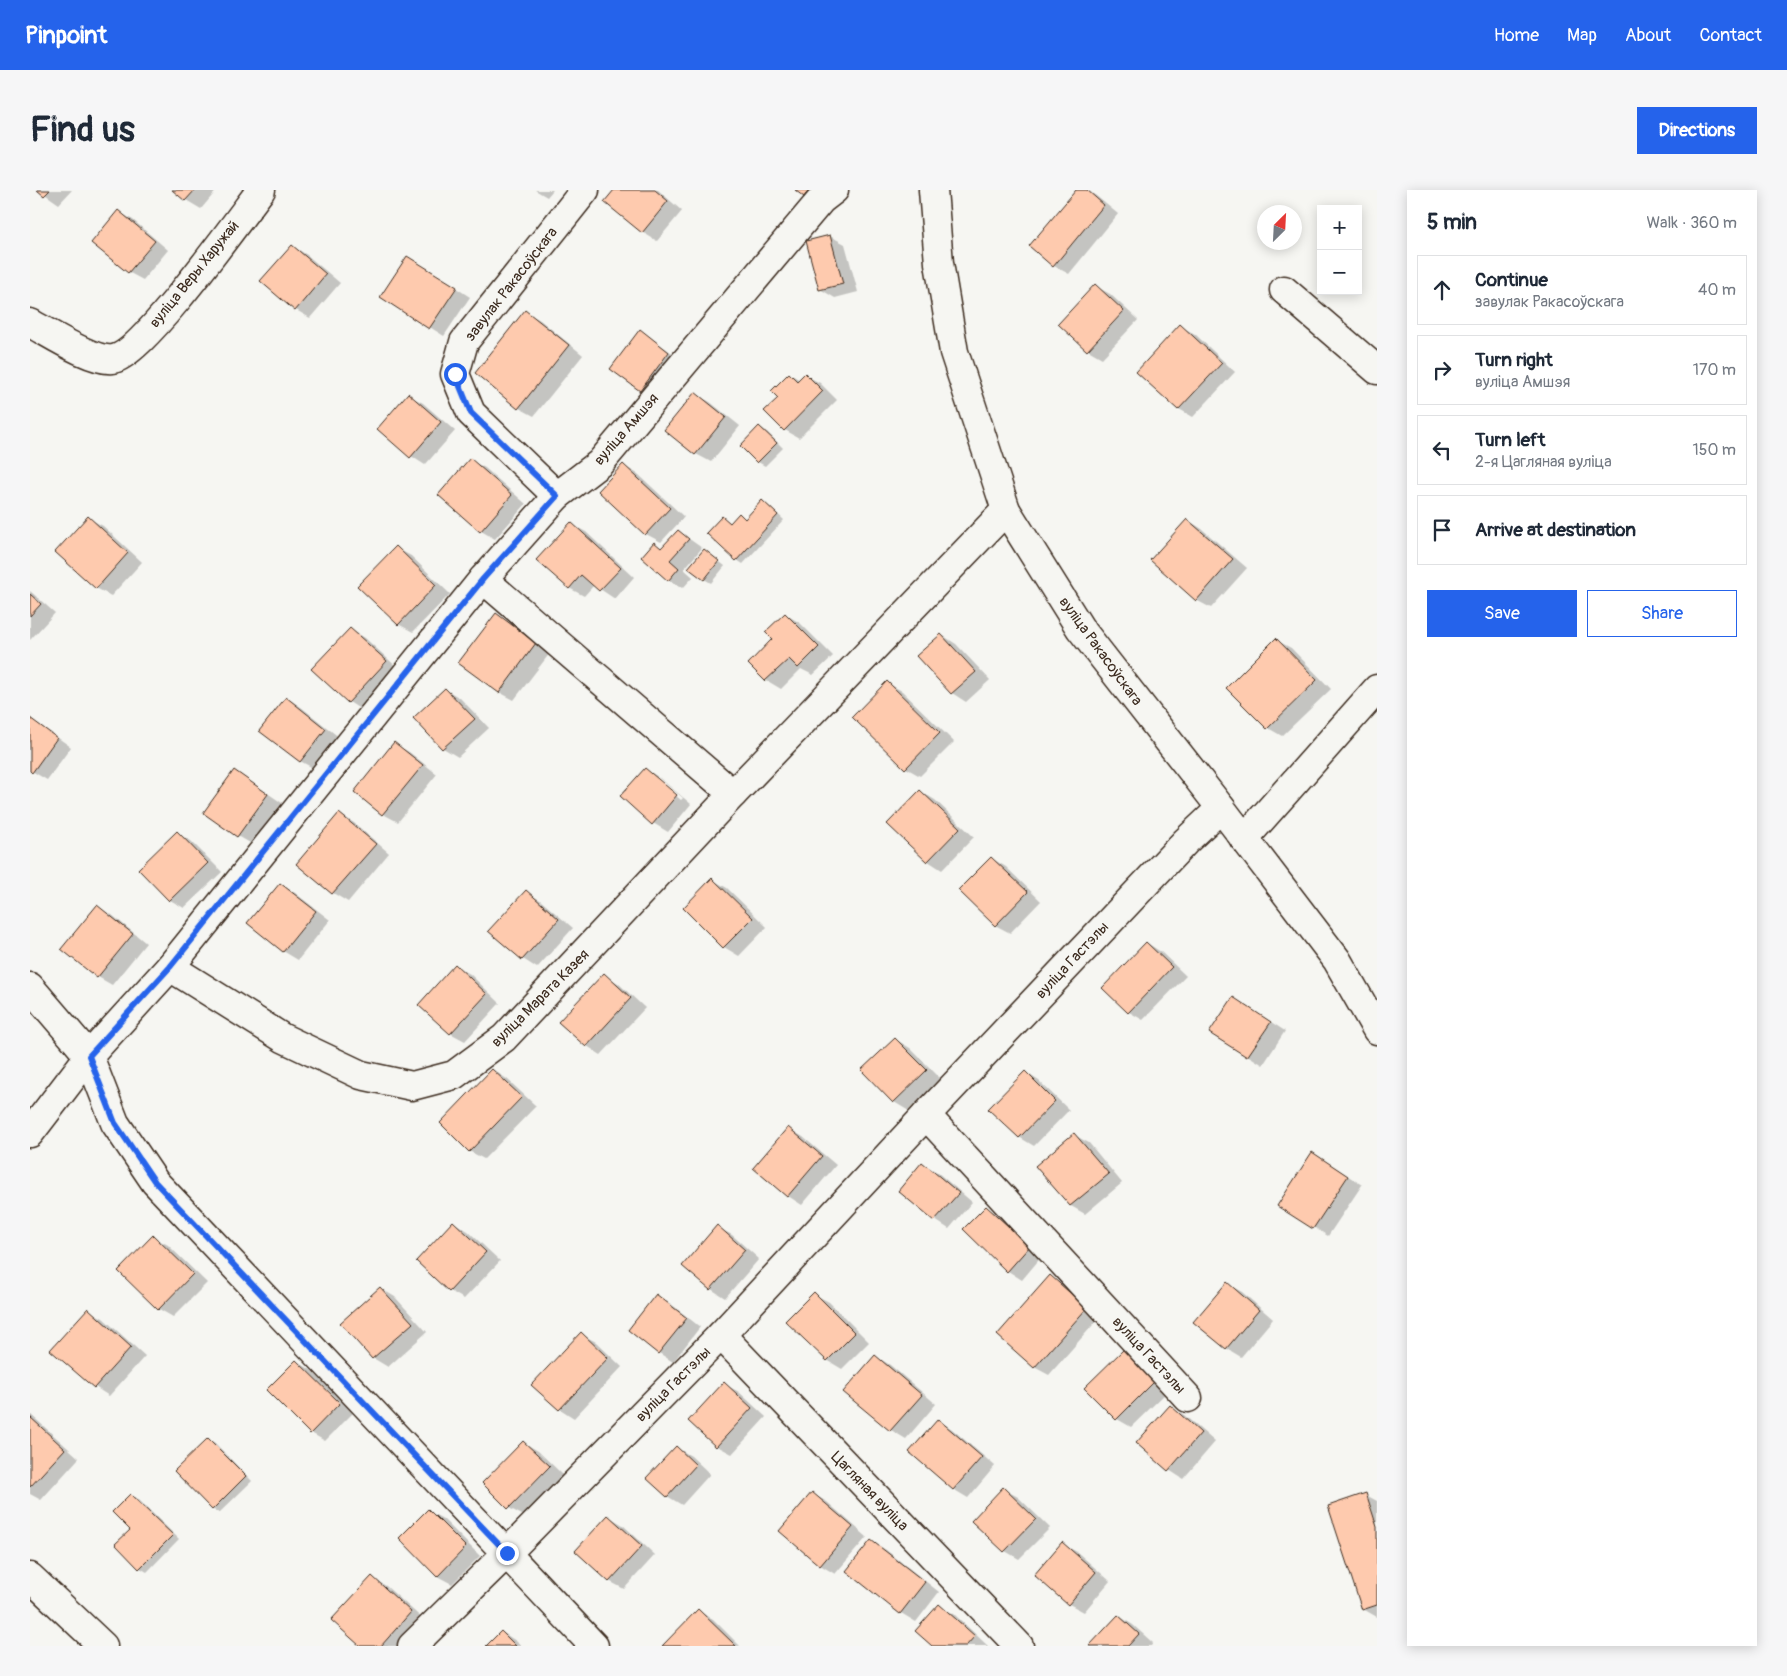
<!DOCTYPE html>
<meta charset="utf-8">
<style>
:root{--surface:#fff;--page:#f6f6f7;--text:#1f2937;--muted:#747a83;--line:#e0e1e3;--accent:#2563eb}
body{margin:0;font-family:Pangolin,sans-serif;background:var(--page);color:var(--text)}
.controls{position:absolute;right:15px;top:15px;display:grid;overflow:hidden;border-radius:0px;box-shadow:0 2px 12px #0003}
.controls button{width:45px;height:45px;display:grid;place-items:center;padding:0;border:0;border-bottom:1px solid var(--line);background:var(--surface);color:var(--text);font:25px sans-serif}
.compass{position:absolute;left:1227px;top:15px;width:45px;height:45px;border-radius:50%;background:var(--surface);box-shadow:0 2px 12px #0003;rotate:24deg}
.stop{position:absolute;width:15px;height:15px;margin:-11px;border:4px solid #2563eb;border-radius:50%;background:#fff}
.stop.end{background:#2563eb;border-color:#fff;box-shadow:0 1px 5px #0008}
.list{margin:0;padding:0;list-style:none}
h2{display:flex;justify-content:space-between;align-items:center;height:65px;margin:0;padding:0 20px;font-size:21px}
h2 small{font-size:16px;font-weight:400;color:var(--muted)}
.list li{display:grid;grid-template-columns:32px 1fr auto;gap:15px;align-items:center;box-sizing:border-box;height:70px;margin:0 10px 10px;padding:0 10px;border:1px solid var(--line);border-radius:0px}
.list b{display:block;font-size:19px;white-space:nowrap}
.list p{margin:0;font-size:16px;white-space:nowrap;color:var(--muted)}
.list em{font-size:16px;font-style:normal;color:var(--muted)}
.actions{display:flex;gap:10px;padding:15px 20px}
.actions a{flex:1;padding:11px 0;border:1px solid var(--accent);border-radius:0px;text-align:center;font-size:18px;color:var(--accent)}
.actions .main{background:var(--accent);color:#fff}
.icon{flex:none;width:28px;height:28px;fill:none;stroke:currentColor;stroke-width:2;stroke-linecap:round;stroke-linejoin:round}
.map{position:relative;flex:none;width:1347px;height:1456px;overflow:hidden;border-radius:0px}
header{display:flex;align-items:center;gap:30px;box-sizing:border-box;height:70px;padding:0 25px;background:var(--accent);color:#fff}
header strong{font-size:24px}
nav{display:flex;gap:28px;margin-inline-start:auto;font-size:18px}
.intro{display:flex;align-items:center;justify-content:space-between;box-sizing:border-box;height:120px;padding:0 30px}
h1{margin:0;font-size:35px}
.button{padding:12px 22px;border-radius:0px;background:var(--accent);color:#fff;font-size:18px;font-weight:700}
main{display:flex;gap:30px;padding:0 30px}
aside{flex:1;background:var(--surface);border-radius:0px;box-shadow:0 2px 12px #0003}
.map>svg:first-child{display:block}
.shadow{fill:#0003;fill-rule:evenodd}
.building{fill:#fecaae;stroke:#3b2a1e}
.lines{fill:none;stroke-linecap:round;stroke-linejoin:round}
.minor-casing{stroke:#3b2a1e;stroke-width:31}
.minor{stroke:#f6f6f2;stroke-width:28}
.route{stroke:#2563eb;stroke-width:6}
.labels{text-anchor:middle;stroke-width:4;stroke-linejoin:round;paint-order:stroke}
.street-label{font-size:15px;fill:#3b2a1e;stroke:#f6f6f2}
</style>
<header>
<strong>Pinpoint</strong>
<nav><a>Home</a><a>Map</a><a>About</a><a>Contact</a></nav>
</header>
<div class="intro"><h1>Find us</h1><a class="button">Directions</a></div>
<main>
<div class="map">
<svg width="1347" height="1456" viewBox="0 0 1347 1456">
<rect width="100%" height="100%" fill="#f6f6f2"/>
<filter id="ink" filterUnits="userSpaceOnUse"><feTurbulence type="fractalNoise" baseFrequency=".02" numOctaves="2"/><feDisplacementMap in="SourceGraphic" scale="10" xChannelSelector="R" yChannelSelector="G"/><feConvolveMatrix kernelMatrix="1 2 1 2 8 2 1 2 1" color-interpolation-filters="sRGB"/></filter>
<g filter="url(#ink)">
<g class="shadow">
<polygon points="9,0 42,0 29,14"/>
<polygon points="144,0 187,0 171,19 156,10"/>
<polygon points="505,0 523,0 517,7"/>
<polygon points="586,0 628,0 652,21 627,51 612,42"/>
<polygon points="767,0 800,0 789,14"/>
<polygon points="1047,0 1057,0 1065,5 1088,24 1039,84 1024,76"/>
<polygon points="89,22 103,30 138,60 113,90 98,82"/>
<polygon points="800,46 815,54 828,102 805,108 790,99"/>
<polygon points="262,56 277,65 310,93 280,128 266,120"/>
<polygon points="392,76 440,107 414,146 352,107"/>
<polygon points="1065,96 1080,104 1108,130 1072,168 1058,160"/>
<polygon points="496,122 510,130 553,165 504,226 489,218"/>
<polygon points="1150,136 1165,144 1205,182 1163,227 1149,219"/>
<polygon points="610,141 624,150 653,171 626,209 611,200 582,179"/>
<polygon points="760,184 770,190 775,185 790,193 807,210 769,248 755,240 750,208"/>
<polygon points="665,204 680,212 710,236 681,272 666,264"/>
<polygon points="378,205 393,213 425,241 395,275 381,266"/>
<polygon points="730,237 736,241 753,258 735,276 728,272 711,256"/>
<polygon points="440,270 455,278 496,314 465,349 451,341"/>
<polygon points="594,276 608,284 654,327 631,352 616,344 570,301"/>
<polygon points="732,312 739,316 754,330 713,374 707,370 692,328 701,333 709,325 716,329"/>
<polygon points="58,328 73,336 112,372 81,406 66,398"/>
<polygon points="1158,330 1172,339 1217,378 1181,418 1166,410"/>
<polygon points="541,334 556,342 604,387 585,409 564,395 554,406 539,398"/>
<polygon points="648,341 672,358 654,379 663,387 653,398 638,390 624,354 633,359"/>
<polygon points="366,358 381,366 420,404 383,442 368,434"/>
<polygon points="674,360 695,376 681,393 674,389"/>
<polygon points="0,401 25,423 0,450"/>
<polygon points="755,424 770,433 803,466 783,485 771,479 751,499 736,490 719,474 744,449"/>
<polygon points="466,425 481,433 520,463 484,510 469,502"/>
<polygon points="320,439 335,448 370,480 333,521 319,512"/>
<polygon points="912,445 926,454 960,490 936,512 922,503"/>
<polygon points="1246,450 1261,458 1301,499 1252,546 1238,538"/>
<polygon points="857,493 872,501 924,552 890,586 876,578"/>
<polygon points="415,499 430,508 459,538 428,567 413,558 384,528"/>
<polygon points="257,508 271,517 310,548 285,579 270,571"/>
<polygon points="0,528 41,557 17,590 0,580"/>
<polygon points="364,554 379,562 407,584 368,632 353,624 326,601"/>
<path d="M615 579 630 588 661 614 638 642 623 633ZM627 586 653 608 651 610 627 590Z"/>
<polygon points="205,581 252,613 222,654 208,646"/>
<polygon points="890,601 905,610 944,647 912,680 898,671 859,634"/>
<polygon points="310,624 324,633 359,663 318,712 303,703 268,673"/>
<polygon points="147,643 161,651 192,682 154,718 140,710"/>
<polygon points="961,668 976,677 1011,711 980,743 965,735"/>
<polygon points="683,690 697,698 737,737 709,766 694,757 655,718"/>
<polygon points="251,694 265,703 300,730 268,770 253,761"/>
<polygon points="496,702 510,710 543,738 507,778 493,769 460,741"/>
<polygon points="67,717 82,725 116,753 82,795 68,787"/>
<polygon points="1117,753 1131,762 1156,786 1113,830 1099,822"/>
<polygon points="425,776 440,784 470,813 435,851 420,843"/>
<polygon points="574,785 588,793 615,818 571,865 557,856 530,832"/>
<polygon points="1218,817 1255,841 1233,875 1181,842"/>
<polygon points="865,849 880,858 911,889 879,921 864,912 833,881"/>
<polygon points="463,880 477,889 506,916 454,969 439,961"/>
<polygon points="995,882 1009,891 1039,920 1004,956 989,947"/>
<polygon points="758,938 773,947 806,975 772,1015 758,1006"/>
<polygon points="1044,945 1059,953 1092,993 1055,1024 1041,1016 1007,976"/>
<polygon points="1297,972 1332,995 1298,1046 1248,1015"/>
<polygon points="893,974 907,982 942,1012 919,1039 905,1030 870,1001"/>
<polygon points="957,1018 971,1026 1013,1065 992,1090 978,1081"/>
<polygon points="423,1032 438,1041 470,1071 434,1109 420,1101"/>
<polygon points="687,1037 702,1045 729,1069 695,1108 681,1099 654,1076"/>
<polygon points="123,1047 138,1055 177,1093 143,1127 129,1119"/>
<polygon points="1020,1087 1035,1095 1070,1127 1019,1185 1004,1177"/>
<polygon points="1197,1094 1212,1102 1243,1129 1211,1167 1196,1158"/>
<polygon points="350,1098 365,1107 397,1142 358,1177 343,1168 311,1133"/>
<polygon points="784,1104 799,1112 839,1152 812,1179 797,1170"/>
<polygon points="627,1106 641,1114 670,1137 643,1172 629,1163"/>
<polygon points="58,1120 73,1128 115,1166 79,1206 65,1197"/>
<polygon points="551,1144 566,1152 592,1177 544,1228 530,1219 503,1195"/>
<polygon points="1094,1160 1139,1200 1101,1237 1087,1229"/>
<polygon points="845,1166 860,1175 906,1214 876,1249 861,1240 815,1201"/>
<polygon points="266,1171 281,1180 324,1222 295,1251 281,1243"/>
<polygon points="694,1194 709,1202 736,1227 702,1264 687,1256 660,1231"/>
<polygon points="1140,1217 1154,1225 1185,1252 1153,1289 1139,1280 1108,1253"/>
<polygon points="0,1224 49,1268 11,1310 0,1304"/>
<polygon points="908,1230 922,1239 965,1276 938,1308 923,1299"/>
<polygon points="178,1249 185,1253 222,1291 189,1323 182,1319"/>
<polygon points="493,1252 508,1261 533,1285 494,1326 479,1318"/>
<polygon points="647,1258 661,1266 680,1284 652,1315 637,1306"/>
<polygon points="973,1299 988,1307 1020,1338 989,1369 975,1361"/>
<polygon points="783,1304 797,1312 837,1347 805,1384 790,1375"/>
<polygon points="101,1305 108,1309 149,1349 117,1382 110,1378 102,1340"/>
<polygon points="1336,1305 1347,1311 1347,1427 1333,1419"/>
<polygon points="398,1321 413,1329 450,1366 422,1394 407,1386"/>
<polygon points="578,1326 593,1335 625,1365 594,1399 579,1391"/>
<polygon points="841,1351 856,1360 909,1402 886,1432 871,1423 817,1381"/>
<polygon points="1032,1354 1047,1362 1080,1391 1054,1422 1039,1414"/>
<polygon points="342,1388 356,1396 395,1431 373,1456 332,1456"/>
<polygon points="909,1416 924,1424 958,1456 904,1456"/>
<polygon points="668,1421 683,1429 710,1456 634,1456"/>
<polygon points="1089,1426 1103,1435 1123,1453 1121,1456 1061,1456"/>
<polygon points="472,1442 486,1451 491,1456 457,1456"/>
</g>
<g class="building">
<polygon points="7,0 20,0 14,6"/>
<polygon points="142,0 165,0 155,11"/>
<polygon points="584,0 625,0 638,11 612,43 574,12"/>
<polygon points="765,0 779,0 774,7"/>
<polygon points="1046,0 1057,0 1074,15 1023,77 999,56"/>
<polygon points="88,20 125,51 98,83 61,53"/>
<polygon points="800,45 813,94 789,100 776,51"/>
<polygon points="262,55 296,84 265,121 230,91"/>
<polygon points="377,66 427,97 399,139 350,107"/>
<polygon points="1065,94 1094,121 1057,161 1028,134"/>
<polygon points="495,120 539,155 488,219 445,183"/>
<polygon points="1150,134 1192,173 1148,220 1106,182"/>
<polygon points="610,139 639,162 610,201 580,179"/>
<polygon points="759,183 767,191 775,183 793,201 754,241 734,221 748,208 741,201"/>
<polygon points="665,202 696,227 665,265 634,240"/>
<polygon points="378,203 411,232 380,268 347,239"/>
<polygon points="729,236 747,253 727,273 710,256"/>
<polygon points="440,268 482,305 450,342 408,305"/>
<polygon points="593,274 640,318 615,345 568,301"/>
<polygon points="732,310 748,325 706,371 676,343 692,326 700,333 709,323 715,329"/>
<polygon points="58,326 98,363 66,399 25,362"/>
<polygon points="1157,329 1203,369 1166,411 1120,370"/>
<polygon points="541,332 591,378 569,401 551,385 539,399 506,370"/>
<polygon points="648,340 659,349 640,370 649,378 638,391 611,367 624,352 631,358"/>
<polygon points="366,356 406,395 368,435 327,396"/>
<polygon points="674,359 689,371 674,390 658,378"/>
<polygon points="0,404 11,414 0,426"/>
<polygon points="466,423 506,453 469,503 428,473"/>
<polygon points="755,423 789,457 768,478 759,469 735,491 718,474 742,449 735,442"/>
<polygon points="320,438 357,471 318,513 281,479"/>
<polygon points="911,444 946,482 921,504 886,466"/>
<polygon points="1246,448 1287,490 1237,539 1196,498"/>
<polygon points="857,491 910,543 875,579 822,527"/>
<polygon points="415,498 445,529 412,559 383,528"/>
<polygon points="256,507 296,539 270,572 229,541"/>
<polygon points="0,528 27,548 2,583 0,581"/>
<polygon points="364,552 393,575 352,625 324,602"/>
<polygon points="615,578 647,605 622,635 590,606"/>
<polygon points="204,580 238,604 207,647 173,623"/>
<polygon points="890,600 930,638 897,672 857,634"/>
<polygon points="309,623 346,654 302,704 266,674"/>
<polygon points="147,641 178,673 139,711 108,679"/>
<polygon points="961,667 998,702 965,736 928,700"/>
<polygon points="682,688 723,728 693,758 653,718"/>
<polygon points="250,693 286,721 253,762 217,733"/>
<polygon points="496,700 529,729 492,770 458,741"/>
<polygon points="67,715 103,744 67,788 31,759"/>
<polygon points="1116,752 1142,777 1098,823 1072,798"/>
<polygon points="425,774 457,804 420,844 388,815"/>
<polygon points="574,783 601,808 556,857 528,832"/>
<polygon points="1203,807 1241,832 1217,867 1179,843"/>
<polygon points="865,848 897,880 863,913 831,880"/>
<polygon points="462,879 492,907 439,962 410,933"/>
<polygon points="995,881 1025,911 989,948 958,919"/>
<polygon points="758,937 792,966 757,1007 723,978"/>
<polygon points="1044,943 1079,984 1040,1016 1005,976"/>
<polygon points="1282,962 1318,986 1283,1039 1247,1016"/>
<polygon points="892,972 929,1003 904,1031 868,1001"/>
<polygon points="956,1016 1000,1056 977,1082 933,1039"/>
<polygon points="423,1031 456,1062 419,1102 386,1071"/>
<polygon points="687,1035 715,1060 680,1100 652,1076"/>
<polygon points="123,1045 163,1084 128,1120 88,1081"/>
<polygon points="1020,1085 1057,1118 1004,1178 967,1145"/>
<polygon points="1197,1092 1229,1120 1196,1159 1163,1132"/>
<polygon points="350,1097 383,1133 342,1169 310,1133"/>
<polygon points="784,1102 825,1143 797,1171 755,1131"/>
<polygon points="626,1104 657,1128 628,1164 598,1140"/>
<polygon points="58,1118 101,1157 64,1198 20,1160"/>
<polygon points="551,1142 578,1168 529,1220 501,1195"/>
<polygon points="1094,1159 1125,1191 1086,1230 1054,1198"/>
<polygon points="845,1165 892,1205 860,1241 813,1202"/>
<polygon points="266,1170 310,1213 280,1244 236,1200"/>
<polygon points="694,1192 722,1218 686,1257 658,1231"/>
<polygon points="1140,1215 1171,1243 1138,1281 1106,1253"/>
<polygon points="0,1227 35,1259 0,1297"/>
<polygon points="908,1229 952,1267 923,1300 879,1262"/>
<polygon points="178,1248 216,1286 182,1320 144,1281"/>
<polygon points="493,1251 520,1276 478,1319 452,1293"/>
<polygon points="646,1256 666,1275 637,1307 616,1288"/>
<polygon points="973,1297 1006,1329 974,1362 941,1331"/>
<polygon points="782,1302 823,1337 790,1376 749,1341"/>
<polygon points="1336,1303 1347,1337 1347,1415 1332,1420 1298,1316"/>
<polygon points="100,1304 143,1345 109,1379 85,1354 100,1340 82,1322"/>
<polygon points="398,1319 436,1357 407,1387 369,1348"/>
<polygon points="578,1325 612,1356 579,1392 545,1361"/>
<polygon points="841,1350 895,1392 870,1424 816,1381"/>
<polygon points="1032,1352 1066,1382 1038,1415 1004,1385"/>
<polygon points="342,1386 381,1422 351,1456 330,1456 301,1430"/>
<polygon points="909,1414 945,1446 936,1456 902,1456 885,1441"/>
<polygon points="668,1419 706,1456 632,1456"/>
<polygon points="1088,1425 1109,1444 1098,1456 1059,1456"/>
<polygon points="471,1441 486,1456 456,1456"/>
</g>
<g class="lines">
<defs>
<g id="minor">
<polyline points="903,0 909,73 924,162 976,320 1050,438 1191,618 1307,770 1347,840"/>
<polyline points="1254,100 1347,180"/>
<path d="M0 133C19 143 63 172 83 169 113 164 208 30 231 0"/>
<polyline points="527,306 441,223 425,184 434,152 555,0"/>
<polyline points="453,389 703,604 976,320"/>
<polyline points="1214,649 1347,499"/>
<polyline points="140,777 253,848 331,885 382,896 424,885 474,848 703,604"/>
<polyline points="0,797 59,866 85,933 125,992 564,1456"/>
<polyline points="896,925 1158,1208"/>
<polyline points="0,943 59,866 140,777 453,389 527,306 570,273 791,10 804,0"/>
<polyline points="691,1145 989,1456"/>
<polyline points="0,1387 73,1456"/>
<polyline points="382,1456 477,1363 691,1145 896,925 1156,651 1191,618"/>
</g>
</defs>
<use href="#minor" class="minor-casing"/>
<use href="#minor" class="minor"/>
</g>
</g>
<g class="lines" filter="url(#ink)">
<polyline class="route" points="425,184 441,223 527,306 453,389 140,777 59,866 85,933 125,992 477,1363"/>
</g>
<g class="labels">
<g class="street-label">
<text transform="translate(164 84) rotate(-51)" y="5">вуліца Веры Харужай</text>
<text transform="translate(481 94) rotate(-52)" y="5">завулак Ракасоўскага</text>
<text transform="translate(596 239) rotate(-49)" y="5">вуліца Амшэя</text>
<text transform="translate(1071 461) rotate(54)" y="5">вуліца Ракасоўскага</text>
<text transform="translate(1042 770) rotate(-47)" y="5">вуліца Гастэлы</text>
<text transform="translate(510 808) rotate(-45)" y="5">вуліца Марата Казея</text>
<text transform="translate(1119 1165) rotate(47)" y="5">вуліца Гастэлы</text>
<text transform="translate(643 1194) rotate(-45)" y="5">вуліца Гастэлы</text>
<text transform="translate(840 1301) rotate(46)" y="5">Цагляная вуліца</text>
</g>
</g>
</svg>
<div class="controls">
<button>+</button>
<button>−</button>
</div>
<svg class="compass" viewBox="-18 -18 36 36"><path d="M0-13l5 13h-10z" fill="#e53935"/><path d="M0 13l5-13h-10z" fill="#747a83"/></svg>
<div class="stop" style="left:425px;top:184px"></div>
<div class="stop end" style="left:477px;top:1363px"></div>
</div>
<aside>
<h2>5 min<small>Walk · 360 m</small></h2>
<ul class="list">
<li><svg class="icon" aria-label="ahead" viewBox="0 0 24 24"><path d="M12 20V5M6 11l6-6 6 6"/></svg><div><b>Continue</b><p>завулак Ракасоўскага</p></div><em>40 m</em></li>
<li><svg class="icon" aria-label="right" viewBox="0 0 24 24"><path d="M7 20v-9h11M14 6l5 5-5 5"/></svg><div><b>Turn right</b><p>вуліца Амшэя</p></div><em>170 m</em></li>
<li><svg class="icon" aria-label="left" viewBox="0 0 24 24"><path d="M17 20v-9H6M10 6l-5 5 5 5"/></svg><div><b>Turn left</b><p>2-я Цагляная вуліца</p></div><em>150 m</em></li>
<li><svg class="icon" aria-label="arrive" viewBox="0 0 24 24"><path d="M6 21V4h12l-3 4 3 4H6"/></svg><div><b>Arrive at destination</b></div></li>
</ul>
<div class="actions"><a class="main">Save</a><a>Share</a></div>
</aside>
</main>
